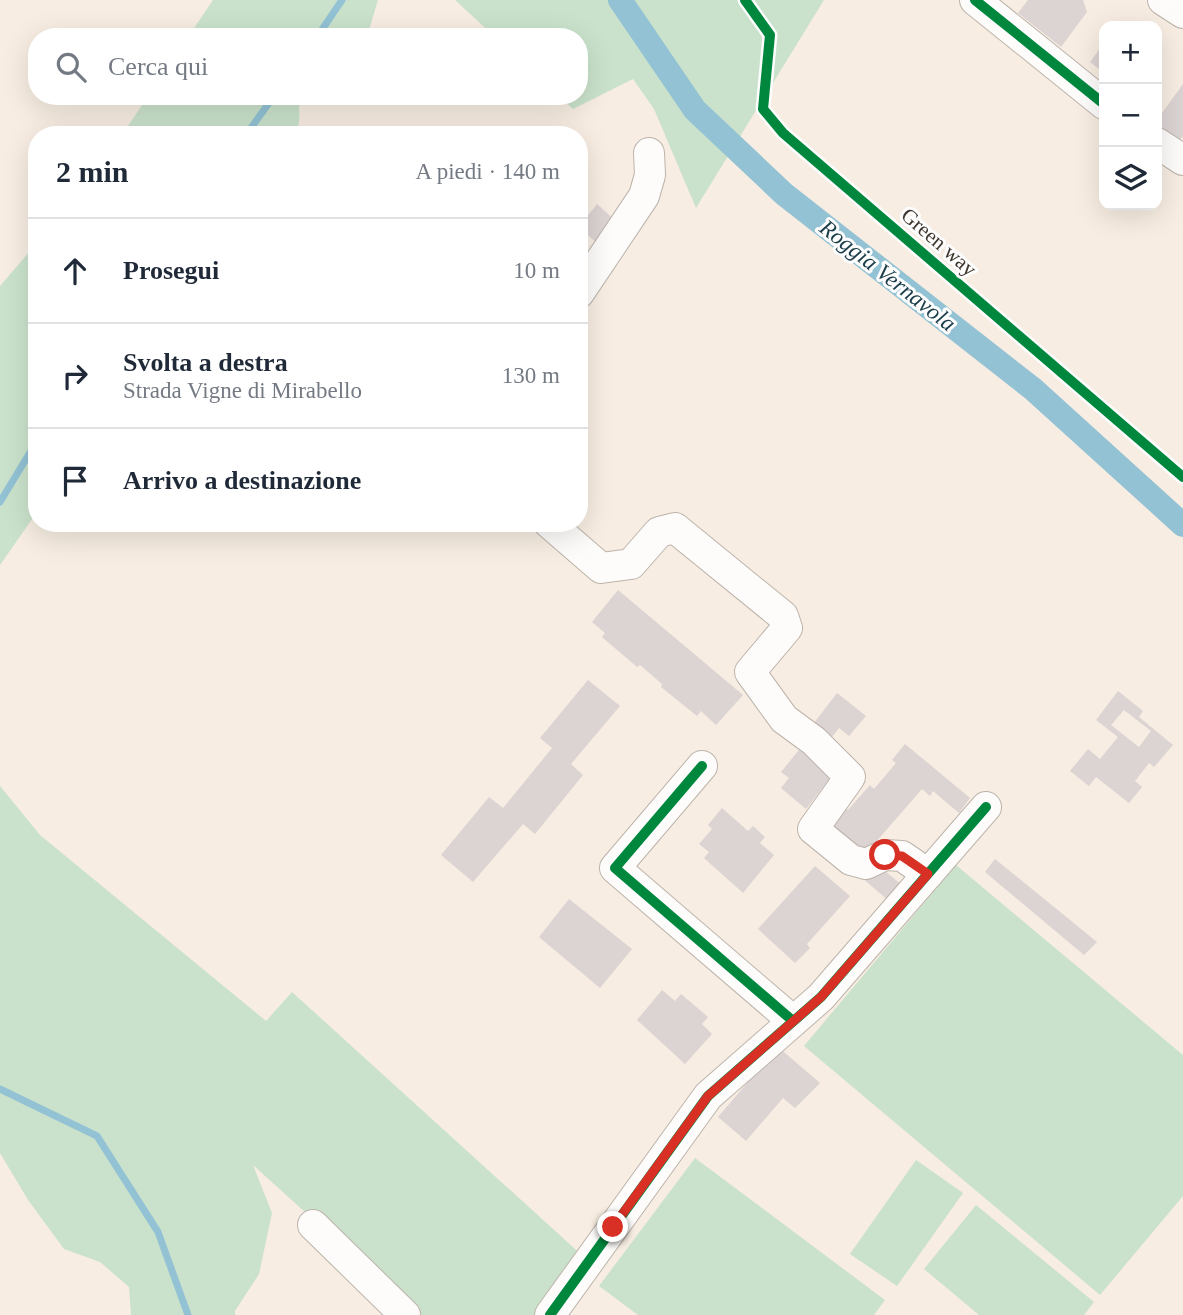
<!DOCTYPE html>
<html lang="it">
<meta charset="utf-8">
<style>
:root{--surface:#fff;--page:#f2f2f3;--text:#1f2937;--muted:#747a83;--line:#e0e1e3}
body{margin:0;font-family:"Times New Roman",serif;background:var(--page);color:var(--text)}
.controls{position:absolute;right:21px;top:21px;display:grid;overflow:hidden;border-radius:14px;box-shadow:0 7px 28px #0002}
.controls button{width:63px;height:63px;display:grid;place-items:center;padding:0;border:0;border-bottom:2px solid var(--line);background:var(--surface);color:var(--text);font:35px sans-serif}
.stop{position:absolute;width:21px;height:21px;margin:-16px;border:5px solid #d93025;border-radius:50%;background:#fff}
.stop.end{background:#d93025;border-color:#fff;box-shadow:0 2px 7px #0008}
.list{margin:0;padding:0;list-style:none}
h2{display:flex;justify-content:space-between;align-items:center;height:91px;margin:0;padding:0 28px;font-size:30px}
h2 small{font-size:23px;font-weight:400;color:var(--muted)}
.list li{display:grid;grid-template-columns:46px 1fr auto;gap:21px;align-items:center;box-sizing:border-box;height:105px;padding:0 28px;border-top:2px solid var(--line)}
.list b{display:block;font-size:26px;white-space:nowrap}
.list p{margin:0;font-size:23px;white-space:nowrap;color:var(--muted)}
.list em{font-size:23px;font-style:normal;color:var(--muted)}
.icon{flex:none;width:38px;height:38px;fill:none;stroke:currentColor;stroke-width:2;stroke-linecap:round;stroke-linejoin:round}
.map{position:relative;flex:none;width:1183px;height:1315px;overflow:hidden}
.search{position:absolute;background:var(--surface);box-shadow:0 7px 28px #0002;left:28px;top:28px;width:560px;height:77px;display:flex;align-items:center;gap:18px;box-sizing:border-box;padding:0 24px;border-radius:28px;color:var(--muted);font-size:26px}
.panel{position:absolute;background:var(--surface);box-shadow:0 7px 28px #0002;left:28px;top:126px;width:560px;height:406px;border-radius:28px}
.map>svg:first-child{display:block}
.green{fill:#cae2cb}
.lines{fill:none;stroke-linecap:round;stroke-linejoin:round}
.stream{stroke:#92c2d4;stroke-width:7}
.canal{stroke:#92c2d4;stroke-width:24}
.building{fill:#dcd3d3;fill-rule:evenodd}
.minor-casing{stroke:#bcb4ab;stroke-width:32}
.path{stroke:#dfdcd9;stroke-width:4.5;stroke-dasharray:2 5;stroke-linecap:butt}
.minor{stroke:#fefcfb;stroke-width:30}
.cycleway-casing{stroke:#fdfdfd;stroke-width:15}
.cycleway{stroke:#00873e;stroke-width:10}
.route{stroke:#d93025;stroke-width:9}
.labels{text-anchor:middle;stroke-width:6;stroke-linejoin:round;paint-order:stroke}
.street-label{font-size:21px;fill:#3d352c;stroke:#fdfdfd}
.water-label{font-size:23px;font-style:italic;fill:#1b3d4a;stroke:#fdfdfd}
</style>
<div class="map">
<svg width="1183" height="1315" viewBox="0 0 1183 1315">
<rect width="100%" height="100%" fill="#f7ede2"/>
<g class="green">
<polygon points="213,0 378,0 367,37 188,37"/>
<polygon points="455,0 824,0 696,208 654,109 633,79 573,109 559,96 579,96 579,37 495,37"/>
<path d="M148 96H301C296 113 304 117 294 135H122Z"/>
<polygon points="37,243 37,512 0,565 0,286"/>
<polygon points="0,786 40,835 266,1021 292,992 585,1258 534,1315 419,1315 253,1165 272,1213 259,1274 235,1311 235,1315 131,1315 129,1287 100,1262 64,1249 28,1200 0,1153"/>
<polygon points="956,865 1183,1055 1183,1196 1100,1295 804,1046"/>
<polygon points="695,1158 885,1300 874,1315 638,1315 599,1286"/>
<polygon points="916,1160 963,1193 897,1286 850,1254"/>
<polygon points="976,1205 1094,1302 1084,1315 979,1315 924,1269"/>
</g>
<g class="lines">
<g class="stream">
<polyline points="317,37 342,0"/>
<polyline points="246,135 274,96"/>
<polyline points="0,502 37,441"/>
<polyline points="0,1089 97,1136 158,1232 188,1315"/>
</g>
<polyline class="canal" points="620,0 695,110 784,194 1033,389 1183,525"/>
</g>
<g class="building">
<polygon points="1028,0 1083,0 1087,12 1061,47 1018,13"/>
<polygon points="1104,43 1104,73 1090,62"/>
<polygon points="1183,84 1183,136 1178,143 1157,128 1157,120"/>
<polygon points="597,204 616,221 600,246 579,227"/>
<polygon points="618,590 743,695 716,725 701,711 697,716 661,687 662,684 640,665 637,667 602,637 605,633 592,622"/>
<polygon points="588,680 620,706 571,764 583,775 535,834 523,824 473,882 441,855 489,797 503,808 552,748 540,738"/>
<path d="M1118 691 1143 711 1139 717 1173 745 1154 767 1149 763 1135 781 1142 787 1129 803 1096 777 1089 786 1070 771 1088 749 1100 759 1118 737 1096 720ZM1124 710 1151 731 1139 747 1111 725Z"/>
<polygon points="837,693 866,716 849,736 839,728 832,737 814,723"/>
<polygon points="905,744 970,798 959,813 933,791 930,796 922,789 861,859 821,825 839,803 848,810 870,785 874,789 896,763 892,760"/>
<polygon points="810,749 837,769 806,809 781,788 789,778 781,772 799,750 806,755"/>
<polygon points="722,808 748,831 753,826 765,837 760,843 774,855 743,893 704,858 709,852 699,844 712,829 708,825"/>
<polygon points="995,859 1097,942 1084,955 985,872"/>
<polygon points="874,862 902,885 889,901 861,877"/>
<polygon points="815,866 850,896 807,944 810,948 795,963 758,929"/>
<polygon points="569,899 632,949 600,988 539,937"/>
<polygon points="662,990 675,1001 681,994 708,1017 702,1024 712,1034 685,1064 637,1020"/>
<polygon points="778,1047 820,1083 795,1108 783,1098 746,1141 718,1117"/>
</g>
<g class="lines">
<defs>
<g id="minor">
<polyline points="975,0 1104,104"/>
<polyline points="1163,0 1183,13"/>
<polyline points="1157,143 1183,160"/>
<polyline points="579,293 644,196 650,175 649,153"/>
<polyline points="549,523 601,568 631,564 659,532 675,528 783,616 787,628 750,672 784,719 814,741 850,777 813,829 851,860 866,864 885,855 902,856 928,874"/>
<polyline points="702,766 615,868 793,1021"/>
<polyline points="313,1225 405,1315"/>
<polyline points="550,1315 708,1096 821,997 986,807"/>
</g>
</defs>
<use href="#minor" class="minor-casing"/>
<polyline class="path" points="745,0 770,35 763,109 783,133 1183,477"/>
<use href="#minor" class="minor"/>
<defs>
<g id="cycleway">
<polyline points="745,0 770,35 763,109 783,133 1183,477"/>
<polyline points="975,0 1104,104"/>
<polyline points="702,766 615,868 793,1021"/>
<polyline points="550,1315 708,1096 821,997 986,807"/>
</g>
</defs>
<use href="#cycleway" class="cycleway-casing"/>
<use href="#cycleway" class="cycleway"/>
</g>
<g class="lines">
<polyline class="route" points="613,1227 708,1096 821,997 928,874 902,856 885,855"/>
</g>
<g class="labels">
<g class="street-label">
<text transform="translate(939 242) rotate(41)" y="7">Green way</text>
</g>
<g class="water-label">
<text transform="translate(888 275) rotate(38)" y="8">Roggia Vernavola</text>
</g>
</g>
</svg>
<div class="controls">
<button>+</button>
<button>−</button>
<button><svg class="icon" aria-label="layers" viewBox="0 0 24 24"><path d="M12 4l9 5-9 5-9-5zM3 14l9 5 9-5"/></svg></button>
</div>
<div class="stop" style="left:885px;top:855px"></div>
<div class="stop end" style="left:613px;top:1227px"></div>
<div class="search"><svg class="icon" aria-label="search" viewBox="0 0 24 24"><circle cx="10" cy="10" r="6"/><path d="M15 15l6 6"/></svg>Cerca qui</div>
<section class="panel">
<h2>2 min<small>A piedi · 140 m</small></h2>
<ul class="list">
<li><svg class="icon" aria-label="ahead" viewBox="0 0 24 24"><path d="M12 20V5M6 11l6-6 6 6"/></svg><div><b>Prosegui</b></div><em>10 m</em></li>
<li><svg class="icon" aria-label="right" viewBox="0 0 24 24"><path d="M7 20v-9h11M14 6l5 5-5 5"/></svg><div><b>Svolta a destra</b><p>Strada Vigne di Mirabello</p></div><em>130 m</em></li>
<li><svg class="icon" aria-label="arrive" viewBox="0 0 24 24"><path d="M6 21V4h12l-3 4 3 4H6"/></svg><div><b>Arrivo a destinazione</b></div></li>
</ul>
</section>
</div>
